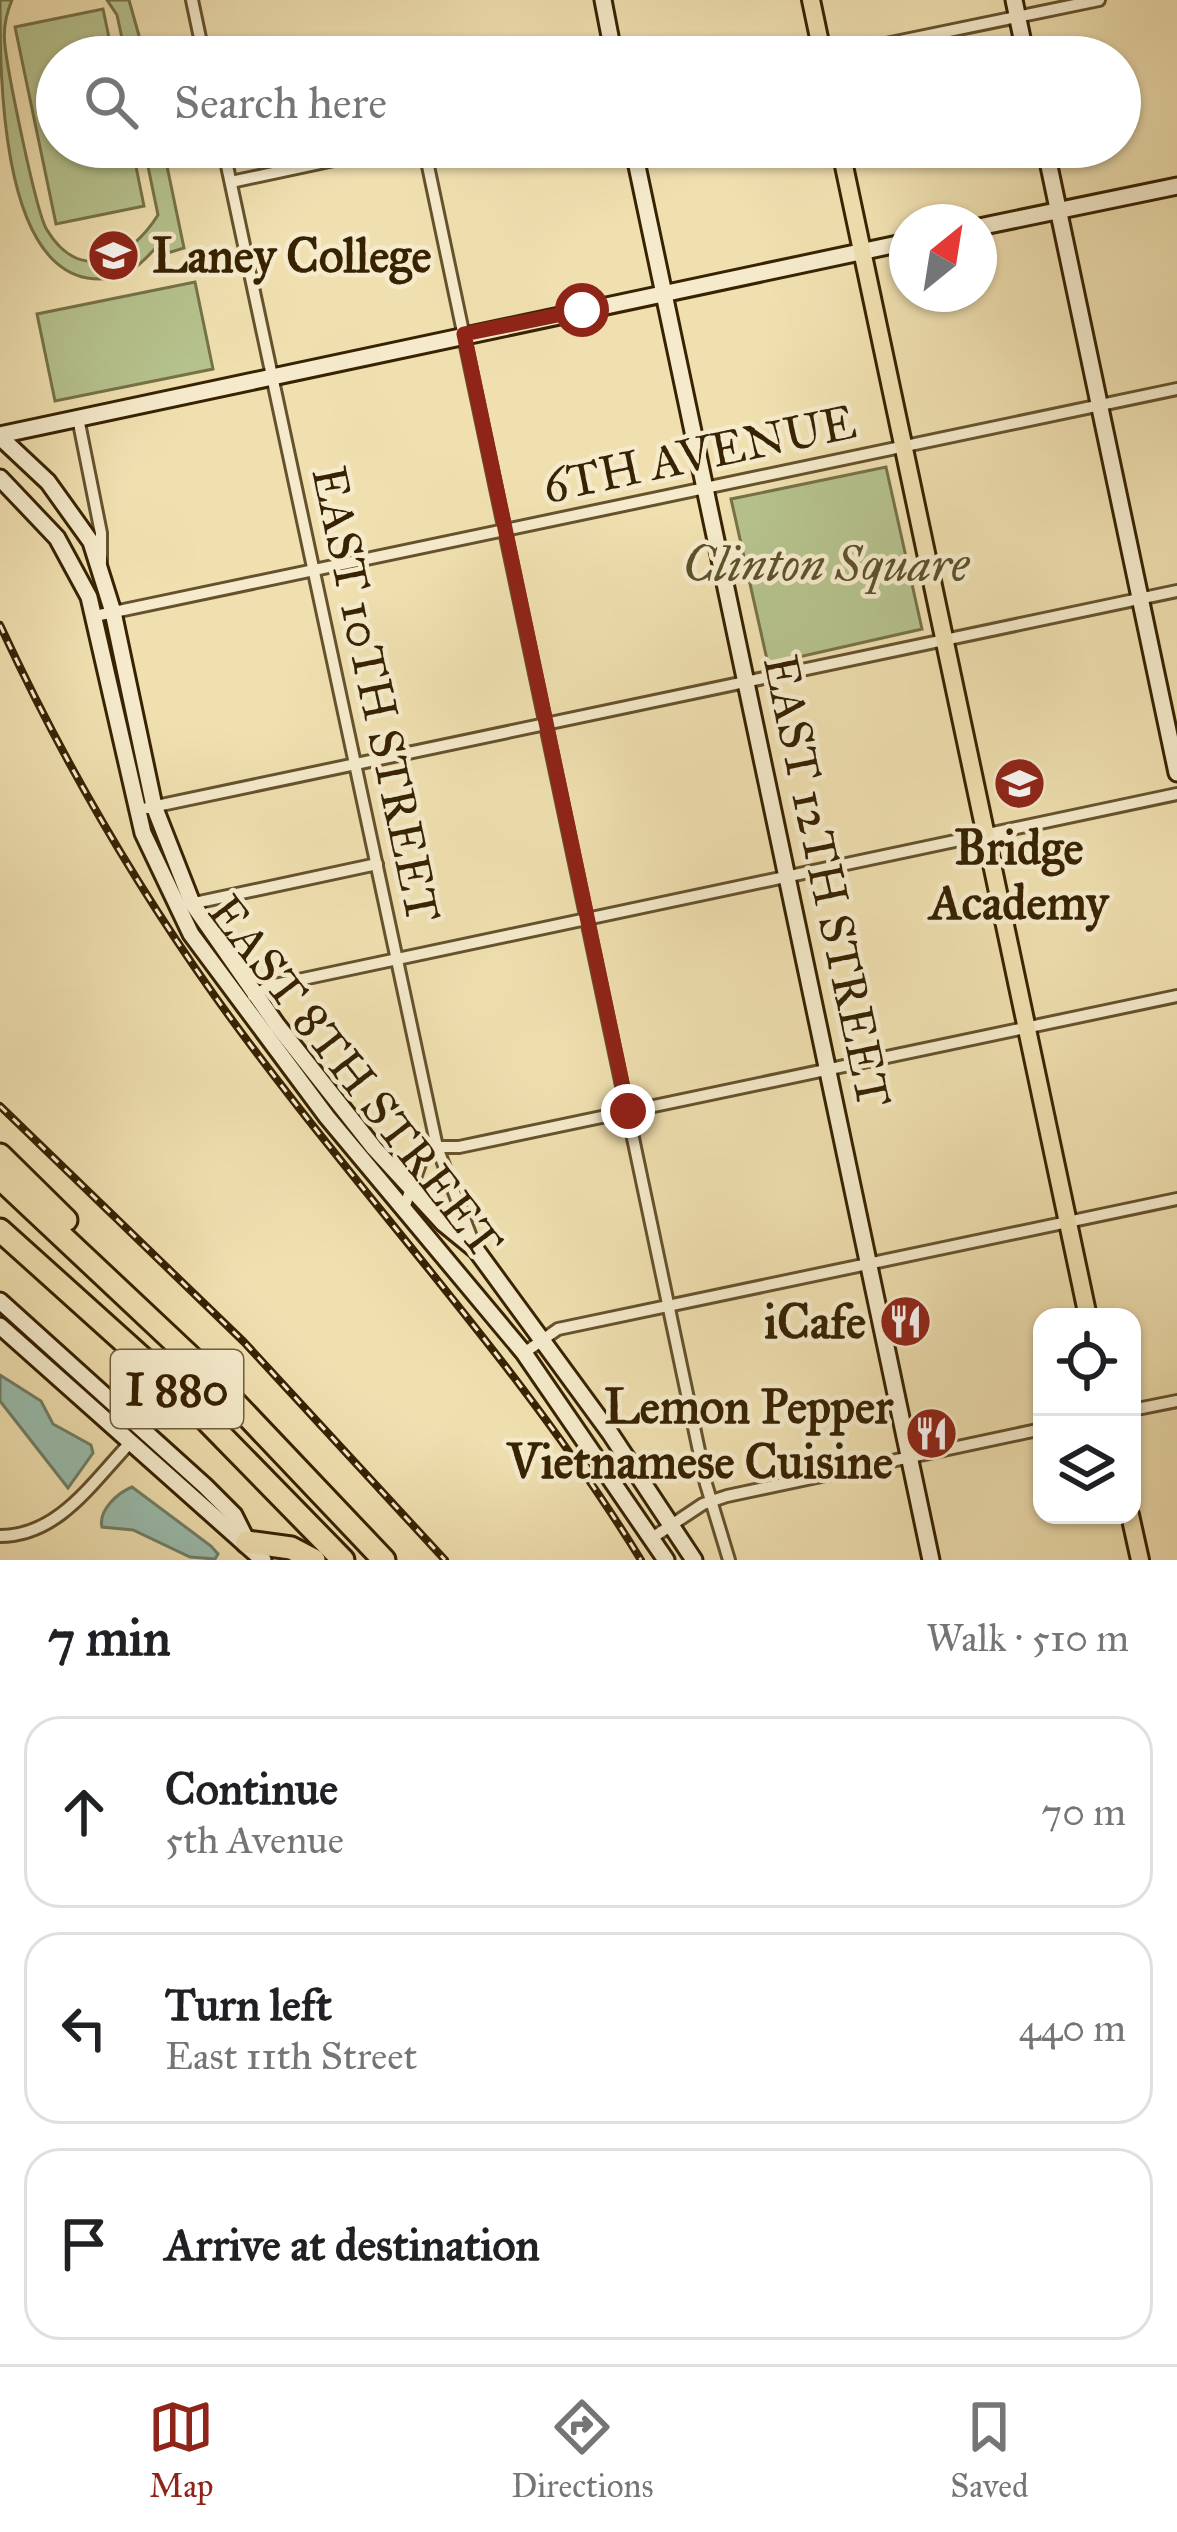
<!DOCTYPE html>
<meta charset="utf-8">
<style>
:root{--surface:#fff;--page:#f6f6f6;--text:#202124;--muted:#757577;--line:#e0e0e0;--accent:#8f2418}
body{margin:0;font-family:"IM FELL Great Primer",serif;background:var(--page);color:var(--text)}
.controls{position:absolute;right:36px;bottom:36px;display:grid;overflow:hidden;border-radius:24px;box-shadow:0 3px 9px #0004}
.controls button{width:108px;height:108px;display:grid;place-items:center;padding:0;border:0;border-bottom:3px solid var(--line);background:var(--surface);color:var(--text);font:60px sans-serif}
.compass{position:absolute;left:889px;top:204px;width:108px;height:108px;border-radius:50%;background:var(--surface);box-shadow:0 3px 9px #0004;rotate:30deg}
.stop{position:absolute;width:36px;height:36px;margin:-27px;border:9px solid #8f2418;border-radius:50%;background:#fff}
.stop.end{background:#8f2418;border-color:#fff;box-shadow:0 3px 12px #0008}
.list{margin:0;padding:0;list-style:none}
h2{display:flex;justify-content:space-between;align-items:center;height:156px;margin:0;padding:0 48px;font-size:51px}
h2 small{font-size:39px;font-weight:400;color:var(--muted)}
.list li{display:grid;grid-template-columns:78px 1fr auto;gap:36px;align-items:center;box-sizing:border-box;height:192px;margin:0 24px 24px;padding:0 24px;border:3px solid var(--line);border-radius:36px}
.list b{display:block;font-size:45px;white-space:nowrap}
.list p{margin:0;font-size:39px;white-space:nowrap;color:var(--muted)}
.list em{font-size:39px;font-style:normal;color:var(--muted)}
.icon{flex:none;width:66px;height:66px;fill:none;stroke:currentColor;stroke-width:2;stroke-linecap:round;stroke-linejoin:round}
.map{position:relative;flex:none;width:1177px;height:1560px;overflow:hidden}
.search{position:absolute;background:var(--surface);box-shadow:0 3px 9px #0004;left:36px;right:36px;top:36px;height:132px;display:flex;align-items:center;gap:30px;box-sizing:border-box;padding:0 42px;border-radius:66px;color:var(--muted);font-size:45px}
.sheet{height:804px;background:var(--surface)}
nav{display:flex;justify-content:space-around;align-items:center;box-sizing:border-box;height:168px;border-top:3px solid var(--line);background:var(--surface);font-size:33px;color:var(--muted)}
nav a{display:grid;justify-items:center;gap:6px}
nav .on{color:var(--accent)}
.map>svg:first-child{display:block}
.green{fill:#b6c38e;stroke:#767248;stroke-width:3}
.water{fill:#9abdad;stroke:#727f68;stroke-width:3}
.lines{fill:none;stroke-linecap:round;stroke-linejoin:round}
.street-casing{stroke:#65522d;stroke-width:16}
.secondary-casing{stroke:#372201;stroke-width:21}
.primary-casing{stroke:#372201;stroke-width:22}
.highway-casing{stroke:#372201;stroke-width:27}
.street{stroke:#f5ebcc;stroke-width:10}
.secondary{stroke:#f5ebcc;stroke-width:15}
.primary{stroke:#f0e0b0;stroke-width:16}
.highway{stroke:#f0e0b0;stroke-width:21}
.rail-casing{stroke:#372201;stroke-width:8}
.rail{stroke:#f5ebcc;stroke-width:3;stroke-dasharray:9;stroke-linecap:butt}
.route{stroke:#8f2418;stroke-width:15}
.labels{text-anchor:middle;stroke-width:9;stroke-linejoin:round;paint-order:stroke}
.shield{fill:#f5ebcc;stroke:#705e3e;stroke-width:3}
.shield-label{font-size:45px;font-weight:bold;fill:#372201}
.poi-label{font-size:48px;font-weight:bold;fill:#372201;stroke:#f5ebcc;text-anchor:end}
.street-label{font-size:48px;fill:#372201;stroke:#f5ebcc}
.park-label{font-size:48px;font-style:italic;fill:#5d522b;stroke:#f5ebcc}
</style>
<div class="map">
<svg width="1177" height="1560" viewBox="0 0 1177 1560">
<rect width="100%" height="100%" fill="#f0e0b0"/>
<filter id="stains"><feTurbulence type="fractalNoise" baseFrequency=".00167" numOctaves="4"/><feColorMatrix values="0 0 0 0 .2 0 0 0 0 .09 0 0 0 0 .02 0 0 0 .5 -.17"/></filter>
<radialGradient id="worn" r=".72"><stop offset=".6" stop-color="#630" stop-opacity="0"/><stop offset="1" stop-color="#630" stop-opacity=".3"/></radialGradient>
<g class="green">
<path d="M0 0H12C6 14 3 30 5 46 8 73 36 213 47 230 81 286 131 258 158 215L144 147H163L184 248 168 253 163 239C142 265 123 284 87 278 0 262 0 73 0 0Z"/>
<polygon points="107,0 129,0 145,57 126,57 117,15"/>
<polygon points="103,9 113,57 57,57 57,147 132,147 144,206 56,224 15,27"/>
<polygon points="195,282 213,369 55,401 37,314"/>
<polygon points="886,467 922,629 768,664 731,499"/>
</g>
<g class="water">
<polygon points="0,1375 41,1401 53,1424 91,1445 93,1453 68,1488 0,1401"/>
<path d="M132 1487 211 1546 218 1554 215 1559 190 1557 133 1530 102 1527C98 1511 117 1493 132 1487Z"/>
</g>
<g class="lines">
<defs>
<g id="street">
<polyline points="192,0 204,57"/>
<polyline points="823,57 1099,0"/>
<polyline points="223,147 437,1147 476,1250"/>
<polyline points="424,147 706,1484 729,1560"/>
<polyline points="231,182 395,147"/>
<polyline points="78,418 101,533 101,562"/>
<polyline points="95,616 1177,389"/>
<polyline points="147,808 1177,591"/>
<polyline points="190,904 377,864"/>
<polyline points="253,996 270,986 1177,794"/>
<polyline points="404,1208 421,1161 437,1147 459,1147 1177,996"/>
<polyline points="524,1353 558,1329 1177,1199"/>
<polyline points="1132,1410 1177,1401"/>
<path d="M0 1536C58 1536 92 1483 129 1444"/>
<polyline points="652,1538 703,1504 727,1496 1042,1429"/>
</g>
<g id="secondary">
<polyline points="603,0 614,57"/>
<polyline points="1014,0 1026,57"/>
<polyline points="633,147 931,1560"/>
<polyline points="1045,147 1177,773"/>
<polyline points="979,227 1177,186"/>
<polyline points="0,435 907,242"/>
<polyline points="0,437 48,482 91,542 113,612 154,806 192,903 277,1025 374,1148 443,1223 476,1250 610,1433 694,1560"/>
<polyline points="0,478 57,538 89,597 143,833 191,934 327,1117 524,1353 666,1560"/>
<polyline points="0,1301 205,1486 234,1515 246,1539"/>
<polyline points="0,1326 263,1560"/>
</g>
<g id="primary">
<polyline points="811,0 823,57"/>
<polyline points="840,147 1088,1317"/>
<polyline points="1130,1515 1140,1560"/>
</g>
<g id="highway">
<polyline points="0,1155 66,1220"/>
<polyline points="0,1178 200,1366 384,1560"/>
<polyline points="0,1230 171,1384 343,1560"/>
<polyline points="247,1542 291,1548 314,1560"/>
</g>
</defs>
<use href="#street" class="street-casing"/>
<use href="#secondary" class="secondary-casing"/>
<use href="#primary" class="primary-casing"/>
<use href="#highway" class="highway-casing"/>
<use href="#street" class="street"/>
<use href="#secondary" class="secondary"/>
<use href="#primary" class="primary"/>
<use href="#highway" class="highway"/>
<defs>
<g id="rail">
<path d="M0 625C60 755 131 878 214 995 351 1187 517 1358 641 1560"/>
<polyline points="0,1106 244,1342 445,1560"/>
</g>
</defs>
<use href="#rail" class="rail-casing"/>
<use href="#rail" class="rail"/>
</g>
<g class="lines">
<polyline class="route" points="582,310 464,334 628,1111"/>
</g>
<defs>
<symbol id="university-disc" viewBox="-11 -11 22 22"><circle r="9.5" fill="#8f2418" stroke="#f5ebcc"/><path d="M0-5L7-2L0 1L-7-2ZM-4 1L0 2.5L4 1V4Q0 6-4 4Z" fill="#fff"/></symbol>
<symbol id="school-disc" viewBox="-11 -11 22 22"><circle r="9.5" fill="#8f2418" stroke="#f5ebcc"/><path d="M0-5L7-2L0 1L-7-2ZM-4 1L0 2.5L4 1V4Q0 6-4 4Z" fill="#fff"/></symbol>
<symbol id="restaurant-disc" viewBox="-11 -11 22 22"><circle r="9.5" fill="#8f2418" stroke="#f5ebcc"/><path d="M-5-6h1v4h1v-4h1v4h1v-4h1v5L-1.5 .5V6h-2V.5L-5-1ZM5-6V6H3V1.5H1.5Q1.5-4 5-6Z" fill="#fff"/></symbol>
</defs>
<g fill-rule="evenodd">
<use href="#university-disc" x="84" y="226" width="59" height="59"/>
<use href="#school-disc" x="990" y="754" width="59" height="59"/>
<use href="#restaurant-disc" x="876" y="1292" width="59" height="59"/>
<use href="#restaurant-disc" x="902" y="1404" width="59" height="59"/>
</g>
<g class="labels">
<rect class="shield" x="111" y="1350" width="132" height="78" rx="9"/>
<g class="shield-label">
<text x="177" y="1405">I 880</text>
</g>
<g class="poi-label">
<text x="152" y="272" text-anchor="start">Laney College</text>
<text x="1019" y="864" text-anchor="middle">Bridge<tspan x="1019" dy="55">Academy</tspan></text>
<text x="866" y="1338">iCafe</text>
<text x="893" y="1423">Lemon Pepper<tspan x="893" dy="55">Vietnamese Cuisine</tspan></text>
</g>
<g class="street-label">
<text transform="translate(699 453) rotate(-12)" y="17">6TH AVENUE</text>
<text transform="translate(377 694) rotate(78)" y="17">EAST 10TH STREET</text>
<text transform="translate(828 881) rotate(78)" y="17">EAST 12TH STREET</text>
<text transform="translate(356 1076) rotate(52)" y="17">EAST 8TH STREET</text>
</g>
<g class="park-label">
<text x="826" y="581">Clinton Square</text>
</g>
</g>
<rect width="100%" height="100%" filter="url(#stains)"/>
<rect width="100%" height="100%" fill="url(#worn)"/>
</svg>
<div class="controls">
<button><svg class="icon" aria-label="locate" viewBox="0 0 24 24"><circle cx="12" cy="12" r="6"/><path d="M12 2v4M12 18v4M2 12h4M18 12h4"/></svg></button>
<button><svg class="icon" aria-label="layers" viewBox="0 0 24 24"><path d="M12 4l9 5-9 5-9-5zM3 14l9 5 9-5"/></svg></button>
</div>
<svg class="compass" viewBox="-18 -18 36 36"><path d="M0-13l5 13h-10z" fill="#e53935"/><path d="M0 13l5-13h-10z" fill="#757577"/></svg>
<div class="stop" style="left:582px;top:310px"></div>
<div class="stop end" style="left:628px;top:1111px"></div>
<div class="search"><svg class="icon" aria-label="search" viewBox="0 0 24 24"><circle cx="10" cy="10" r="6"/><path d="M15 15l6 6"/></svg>Search here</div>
</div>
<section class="sheet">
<h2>7 min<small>Walk · 510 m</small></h2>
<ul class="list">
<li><svg class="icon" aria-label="ahead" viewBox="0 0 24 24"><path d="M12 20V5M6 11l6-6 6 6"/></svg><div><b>Continue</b><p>5th Avenue</p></div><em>70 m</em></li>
<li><svg class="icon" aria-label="left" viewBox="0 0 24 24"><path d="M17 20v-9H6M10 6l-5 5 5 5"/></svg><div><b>Turn left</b><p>East 11th Street</p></div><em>440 m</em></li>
<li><svg class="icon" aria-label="arrive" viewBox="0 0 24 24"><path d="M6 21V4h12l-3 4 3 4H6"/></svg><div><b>Arrive at destination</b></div></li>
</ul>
</section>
<nav>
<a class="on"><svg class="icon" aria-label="map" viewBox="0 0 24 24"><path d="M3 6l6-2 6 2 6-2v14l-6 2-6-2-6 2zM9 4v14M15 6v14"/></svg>Map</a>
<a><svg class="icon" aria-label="directions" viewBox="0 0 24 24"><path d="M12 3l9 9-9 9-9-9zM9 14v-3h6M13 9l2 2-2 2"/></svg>Directions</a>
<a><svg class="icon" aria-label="saved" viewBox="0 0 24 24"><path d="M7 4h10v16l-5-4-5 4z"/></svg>Saved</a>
</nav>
